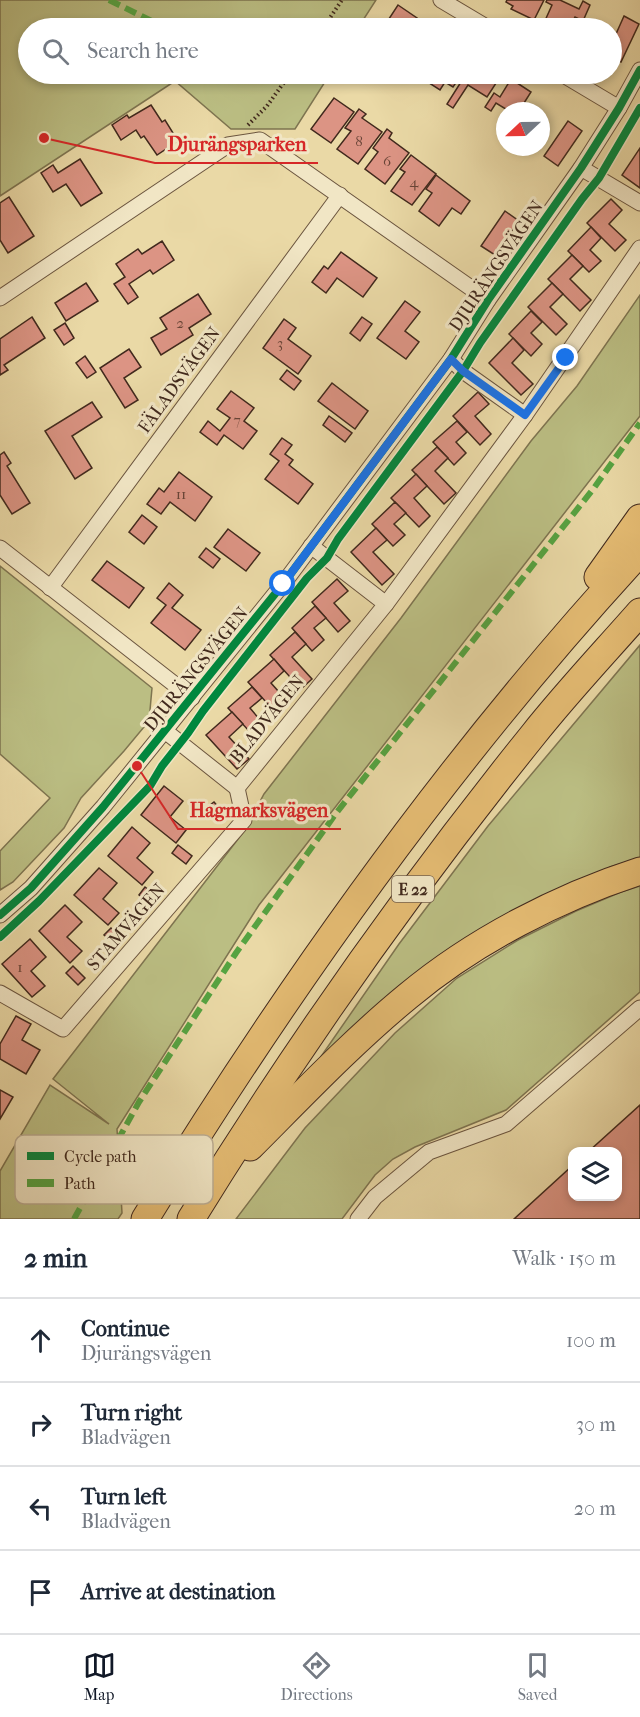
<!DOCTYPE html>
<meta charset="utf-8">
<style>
:root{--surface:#fff;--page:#f2f2f3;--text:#1f2937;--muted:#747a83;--line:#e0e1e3;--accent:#111827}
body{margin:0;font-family:"IM FELL French Canon",serif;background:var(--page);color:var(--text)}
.controls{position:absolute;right:18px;bottom:18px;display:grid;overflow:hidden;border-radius:12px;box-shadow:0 3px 9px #0003}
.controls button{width:54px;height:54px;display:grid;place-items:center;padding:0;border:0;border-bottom:2px solid var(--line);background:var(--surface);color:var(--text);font:30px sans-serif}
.compass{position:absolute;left:496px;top:102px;width:54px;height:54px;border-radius:50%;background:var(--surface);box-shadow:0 3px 9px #0003;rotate:248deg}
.stop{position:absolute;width:18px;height:18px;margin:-14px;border:4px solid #1a73e8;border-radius:50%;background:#fff}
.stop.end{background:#1a73e8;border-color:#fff;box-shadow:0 2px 6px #0008}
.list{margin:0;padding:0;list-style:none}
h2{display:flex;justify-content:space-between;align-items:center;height:78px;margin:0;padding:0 24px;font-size:26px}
h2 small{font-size:20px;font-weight:400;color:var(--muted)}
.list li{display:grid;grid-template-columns:39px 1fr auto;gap:18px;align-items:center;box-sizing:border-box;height:84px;padding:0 24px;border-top:2px solid var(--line)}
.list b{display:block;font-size:22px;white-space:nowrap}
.list p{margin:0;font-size:20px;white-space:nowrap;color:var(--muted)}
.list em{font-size:20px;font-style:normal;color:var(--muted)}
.icon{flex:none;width:33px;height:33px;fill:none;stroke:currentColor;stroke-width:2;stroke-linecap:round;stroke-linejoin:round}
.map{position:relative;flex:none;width:640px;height:1219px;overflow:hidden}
.search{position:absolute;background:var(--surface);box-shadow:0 3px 9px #0003;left:18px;right:18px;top:18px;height:66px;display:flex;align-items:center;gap:15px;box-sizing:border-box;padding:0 21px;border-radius:33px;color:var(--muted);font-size:22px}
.sheet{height:414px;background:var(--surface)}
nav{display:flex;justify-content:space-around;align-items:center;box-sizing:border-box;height:84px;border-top:2px solid var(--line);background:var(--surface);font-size:16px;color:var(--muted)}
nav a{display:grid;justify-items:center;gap:3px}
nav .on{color:var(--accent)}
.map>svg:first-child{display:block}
.green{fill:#bbbe83;stroke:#7e7450;stroke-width:1.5}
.building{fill:#dc9484;stroke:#41291d;stroke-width:1.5}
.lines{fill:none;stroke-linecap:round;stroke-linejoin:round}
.street-casing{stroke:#6b553f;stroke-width:17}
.highway-casing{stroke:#41291d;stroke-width:29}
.path{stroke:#41291d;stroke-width:4;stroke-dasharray:1.5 3;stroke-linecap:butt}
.street{stroke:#f1e6c5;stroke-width:15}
.highway{stroke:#e5bc73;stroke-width:27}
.quiet{stroke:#55a341;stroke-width:6;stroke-dasharray:12 6;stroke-linecap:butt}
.cycleway-casing{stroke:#f1e6c5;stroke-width:11}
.cycleway{stroke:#00873e;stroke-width:8}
.route{stroke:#1a73e8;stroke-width:8}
.labels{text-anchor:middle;stroke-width:6;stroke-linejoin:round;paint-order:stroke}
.number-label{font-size:15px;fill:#684437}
.shield{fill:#f1e6c5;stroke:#76624f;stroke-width:1.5}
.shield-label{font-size:16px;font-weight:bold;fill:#41291d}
.street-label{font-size:18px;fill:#41291d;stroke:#f1e6c5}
.key{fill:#f1e6c5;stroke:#bcad93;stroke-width:1.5}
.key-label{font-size:16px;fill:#41291d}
.leader{fill:none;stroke:#d62828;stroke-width:2}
.callout-dot{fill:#d62828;stroke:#f1e6c5;stroke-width:2}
.callout-label{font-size:20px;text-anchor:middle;font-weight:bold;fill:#d62828;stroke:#f1e6c5;stroke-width:6;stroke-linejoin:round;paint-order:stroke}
</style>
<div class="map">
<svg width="640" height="1219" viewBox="0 0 640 1219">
<rect width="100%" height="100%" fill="#ead9a6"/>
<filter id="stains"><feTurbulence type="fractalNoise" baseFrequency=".00333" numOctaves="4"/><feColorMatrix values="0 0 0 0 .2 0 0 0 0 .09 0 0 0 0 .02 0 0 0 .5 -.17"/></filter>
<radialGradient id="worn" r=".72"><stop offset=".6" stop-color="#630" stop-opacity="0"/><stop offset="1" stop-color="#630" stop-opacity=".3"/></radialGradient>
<g class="green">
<polygon points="0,0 376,0 358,28 28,28 28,74 330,74 295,129 231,129 175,81 0,196"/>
<polygon points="640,295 640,416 259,905 117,1129 122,1213 118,1219 0,1219 0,1171 50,1085 109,1124 53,1079 245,830 264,794 401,618 531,441 577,386"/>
<polygon points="0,566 152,688 149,721 124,751 81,798 64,828 13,882 0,890 0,851 50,798 0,754"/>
<polygon points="640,645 640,858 610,867 320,1058 399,944 488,826"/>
<polygon points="640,886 640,992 506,1110 415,1147 393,1159 375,1175 342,1219 236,1219 305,1128 395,1033 457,978 518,940 576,911 621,892"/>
</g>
<g class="building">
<polygon points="507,0 544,0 534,20 511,9 513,6 506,2"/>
<polygon points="547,0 560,0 579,9 583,1 590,5 583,21 575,17 569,28 550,28 543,25 552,5 546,2"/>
<polygon points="398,5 417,18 411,28 383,28"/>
<polygon points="624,16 639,24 621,62 612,58 612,43"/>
<polygon points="426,74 462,74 453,87 445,82 440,90 423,79"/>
<polygon points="466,74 502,74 487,97 468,85 453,108 447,104"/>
<polygon points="511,79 531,92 519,111 509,111 496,103 491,111 485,107 494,93 500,97"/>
<polygon points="334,98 354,112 331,143 311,129"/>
<polygon points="151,105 162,122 165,120 178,141 157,155 144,136 141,138 136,130 121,140 112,125 127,115 129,118"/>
<polygon points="359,109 366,114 362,118 382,132 358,164 337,149 351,131 345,128"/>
<polygon points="568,121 582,131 558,166 544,156"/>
<polygon points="387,129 392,133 389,138 409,153 385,184 365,169 378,152 373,148"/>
<polygon points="640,148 640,188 622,175"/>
<polygon points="411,155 436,174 412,205 391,191 405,172 400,169"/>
<polygon points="80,159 102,193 81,206 66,184 53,192 41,173 53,165 58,173"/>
<polygon points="436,175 470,201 461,214 452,208 439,226 419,211 432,193 426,189"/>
<polygon points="9,197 34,236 8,253 0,240 0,203"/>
<polygon points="611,199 622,210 609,224 626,240 615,251 587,223"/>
<polygon points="505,211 519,221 495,255 481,246"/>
<polygon points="591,227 601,238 590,250 601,261 589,272 568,251"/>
<polygon points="162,241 174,260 153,274 150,270 129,284 138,297 128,304 114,284 125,277 116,264 138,249 142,254"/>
<polygon points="341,252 377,278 363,297 337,278 326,293 312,282 324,266 328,269"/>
<polygon points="572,255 583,266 570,279 591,300 580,311 548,279"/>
<polygon points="86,283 98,301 66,321 55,303"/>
<polygon points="552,283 563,294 550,307 567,324 556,335 528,307"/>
<polygon points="198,294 211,314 189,328 193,335 161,355 151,338 167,329 160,318"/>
<polygon points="405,301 420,312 405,331 419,342 406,359 377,338"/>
<polygon points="531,311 542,322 531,333 542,344 531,356 509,334"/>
<polygon points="32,317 45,338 4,365 8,370 0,375 0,339"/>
<polygon points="362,317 372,324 360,341 350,333"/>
<polygon points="284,319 296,328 288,339 311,356 298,374 263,348"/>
<polygon points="65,323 74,338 64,345 54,330"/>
<polygon points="513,338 524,350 512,363 533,384 521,395 489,363"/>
<polygon points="129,349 141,367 124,378 138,400 125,408 100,368"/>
<polygon points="85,356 96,372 87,378 76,363"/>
<polygon points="287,370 301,381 294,390 280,379"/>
<polygon points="332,383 368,411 355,429 318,401"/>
<polygon points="231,391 254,408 244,421 257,431 243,449 224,435 217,445 200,432 208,421 220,431 230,418 217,409"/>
<polygon points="478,392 489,404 475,416 491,434 480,445 453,416"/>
<polygon points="92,402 102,417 72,436 92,468 75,479 45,431"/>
<polygon points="329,416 352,433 345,442 323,425"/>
<polygon points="457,421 467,432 456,442 466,453 454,465 433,442"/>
<polygon points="282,438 292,445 285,454 293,460 289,465 313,484 298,504 265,479 279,461 270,454"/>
<polygon points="437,447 448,458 435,471 456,493 444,504 412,470"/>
<polygon points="4,452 11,463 7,466 30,503 12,514 0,495 0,455"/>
<polygon points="179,472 212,497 195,521 170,502 161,514 147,504 159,488 164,492"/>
<polygon points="416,474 427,486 414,498 430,516 419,527 391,498"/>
<polygon points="395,502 406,513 394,524 405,535 393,546 372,524"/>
<polygon points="142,515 157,527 144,544 129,532"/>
<polygon points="376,528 387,540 373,552 394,574 382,585 351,552"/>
<polygon points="228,529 260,553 246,571 214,547"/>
<polygon points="206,548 220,559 213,568 199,557"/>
<polygon points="107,561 144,588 129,608 92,580"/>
<polygon points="337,579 348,591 334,603 350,621 338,632 312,602"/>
<polygon points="169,583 183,595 172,608 201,630 185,650 151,623 166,605 157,598"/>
<polygon points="315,606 326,618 314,628 324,640 312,651 292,628"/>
<polygon points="295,632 306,644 292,657 312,679 301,689 270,655"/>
<polygon points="274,659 284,671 271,683 287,701 275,712 248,682"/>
<polygon points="252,687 262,698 250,708 260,720 249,731 228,708"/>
<polygon points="232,712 243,724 229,737 249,759 237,769 206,735"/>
<polygon points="164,786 183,801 170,817 186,830 176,843 141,815"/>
<polygon points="214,802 225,815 218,821 206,808"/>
<polygon points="132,827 150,843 137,858 153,872 142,885 108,856"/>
<polygon points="178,845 192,856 186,864 172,853"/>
<polygon points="99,868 117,883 103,899 119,913 108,925 74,895"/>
<polygon points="145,887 159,898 152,906 139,895"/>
<polygon points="65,905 82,922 67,937 82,951 70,963 39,931"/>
<polygon points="111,928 124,939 117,946 104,935"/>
<polygon points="30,939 46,957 31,971 45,986 32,997 2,964"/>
<polygon points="73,966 85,978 78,985 66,973"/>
<polygon points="16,1016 31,1024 22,1040 40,1050 26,1074 0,1059 0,1044"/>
<polygon points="0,1090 13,1097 0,1119"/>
<polygon points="640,1105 640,1219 514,1219 572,1166 572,1196 618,1196 618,1152 588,1152"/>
</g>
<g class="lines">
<defs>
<g id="street">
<polyline points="441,0 488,28"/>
<polyline points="562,74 619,108"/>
<polyline points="581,168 640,203"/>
<polyline points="0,298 228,145 260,140 488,300"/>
<polyline points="451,359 463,371 525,415"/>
<polyline points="311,546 386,604"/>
<polyline points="0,548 192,698"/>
<polyline points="50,588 340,195"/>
<polyline points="165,731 237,788 386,604 525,415 640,248"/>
<polyline points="0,915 31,888 103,807 283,584 451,359 488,300 581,168 619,108 640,70"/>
<polyline points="0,993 63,1029 244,820 237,788"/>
<polyline points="358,1219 375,1197 429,1152 506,1124 640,1008"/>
</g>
<g id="highway">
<polyline points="598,577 640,518"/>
<path d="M250 1147C301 1096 352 1042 408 996 474 941 559 897 640 871"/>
<path d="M145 1219C290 983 452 756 640 552"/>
<path d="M191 1219C295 1050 409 889 533 735 567 692 604 653 640 612"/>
</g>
</defs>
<use href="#street" class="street-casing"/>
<use href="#highway" class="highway-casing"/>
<g class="path">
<polyline points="323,28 342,0"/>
<polyline points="248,125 267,106 290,74"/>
</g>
<use href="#street" class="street"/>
<use href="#highway" class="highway"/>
<g class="quiet">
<polyline points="109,0 156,23 160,28"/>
<polyline points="74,1219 139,1102 236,953 337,812 594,488 640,423"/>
</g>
<defs>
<g id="cycleway">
<polyline points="0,915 31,888 103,807 283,584 451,359 488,300 581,168 619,108 640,70"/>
<polyline points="0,937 39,901 150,786 162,766 188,733 203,711 307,578 327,558 338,539 463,371 480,343 582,199 599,178 640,108"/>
</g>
</defs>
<use href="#cycleway" class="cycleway-casing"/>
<use href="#cycleway" class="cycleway"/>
</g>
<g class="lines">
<polyline class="route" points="283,584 451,359 463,371 525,415 566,358"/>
</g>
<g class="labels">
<g class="number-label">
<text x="359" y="146">8</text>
<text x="387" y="166">6</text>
<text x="414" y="187">4</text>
<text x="180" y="328">2</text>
<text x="280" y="348">3</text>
<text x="237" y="425">7</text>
<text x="181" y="499">11</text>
<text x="20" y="972">1</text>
</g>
<rect class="shield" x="392" y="876" width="42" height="26" rx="4.5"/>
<g class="shield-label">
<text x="413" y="895">E 22</text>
</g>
<g class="street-label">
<text transform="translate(496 266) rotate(-56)" y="6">DJURÄNGSVÄGEN</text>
<text transform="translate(179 380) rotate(-54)" y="6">FÄLADSVÄGEN</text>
<text transform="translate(196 669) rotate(-51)" y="6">DJURÄNGSVÄGEN</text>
<text transform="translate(267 719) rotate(-51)" y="6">BLADVÄGEN</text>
<text transform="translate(126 927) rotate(-49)" y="6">STAMVÄGEN</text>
</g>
</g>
<rect x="15" y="1135" width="198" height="69" rx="9" class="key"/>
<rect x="27" y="1152" width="27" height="8" fill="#00873e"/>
<rect x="27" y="1179" width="27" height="8" fill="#55a341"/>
<g class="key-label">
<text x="64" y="1162">Cycle path</text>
<text x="64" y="1189">Path</text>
</g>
<path class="leader" d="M44 138L155 163H318M137 766L178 829H341"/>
<g class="callout-dot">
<circle cx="44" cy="138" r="6"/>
<circle cx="137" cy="766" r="6"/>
</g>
<g class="callout-label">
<text x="237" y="151">Djurängsparken</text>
<text x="259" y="817">Hagmarksvägen</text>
</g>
<rect width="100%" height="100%" filter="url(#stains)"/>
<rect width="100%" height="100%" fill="url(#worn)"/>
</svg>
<div class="controls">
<button><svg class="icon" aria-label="layers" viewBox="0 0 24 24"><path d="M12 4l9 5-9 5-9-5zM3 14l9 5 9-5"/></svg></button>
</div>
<svg class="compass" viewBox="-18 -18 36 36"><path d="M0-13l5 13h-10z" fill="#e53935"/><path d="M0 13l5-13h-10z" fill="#747a83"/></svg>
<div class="stop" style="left:283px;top:584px"></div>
<div class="stop end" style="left:566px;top:358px"></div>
<div class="search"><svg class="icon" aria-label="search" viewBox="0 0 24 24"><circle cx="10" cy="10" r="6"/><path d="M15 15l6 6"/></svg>Search here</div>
</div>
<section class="sheet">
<h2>2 min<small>Walk · 150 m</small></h2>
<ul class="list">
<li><svg class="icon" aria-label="ahead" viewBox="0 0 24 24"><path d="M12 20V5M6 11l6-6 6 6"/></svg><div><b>Continue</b><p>Djurängsvägen</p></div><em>100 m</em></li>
<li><svg class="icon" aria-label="right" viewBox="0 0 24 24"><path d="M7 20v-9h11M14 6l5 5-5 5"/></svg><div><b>Turn right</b><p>Bladvägen</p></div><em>30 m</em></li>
<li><svg class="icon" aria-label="left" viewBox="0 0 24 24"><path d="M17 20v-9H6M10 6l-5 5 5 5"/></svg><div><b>Turn left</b><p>Bladvägen</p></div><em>20 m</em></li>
<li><svg class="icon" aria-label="arrive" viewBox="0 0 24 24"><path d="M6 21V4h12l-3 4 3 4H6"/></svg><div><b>Arrive at destination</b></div></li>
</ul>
</section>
<nav>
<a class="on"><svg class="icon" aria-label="map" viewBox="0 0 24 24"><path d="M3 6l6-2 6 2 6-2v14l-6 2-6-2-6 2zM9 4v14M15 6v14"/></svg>Map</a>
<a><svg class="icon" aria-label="directions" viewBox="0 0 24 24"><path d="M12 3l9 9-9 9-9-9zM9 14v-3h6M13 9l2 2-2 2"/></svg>Directions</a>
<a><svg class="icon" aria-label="saved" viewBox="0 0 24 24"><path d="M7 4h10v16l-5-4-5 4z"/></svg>Saved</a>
</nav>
